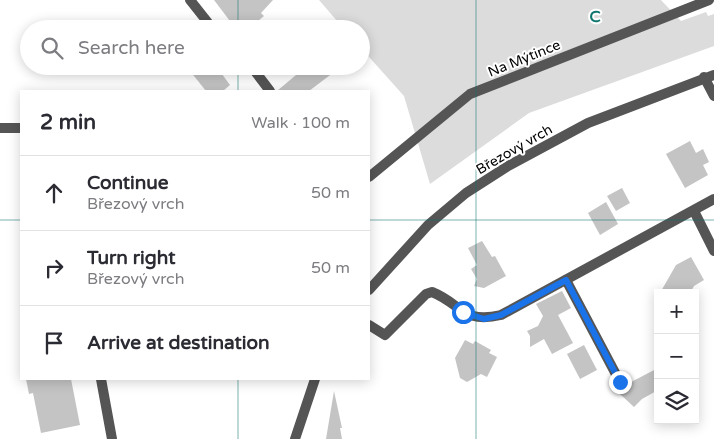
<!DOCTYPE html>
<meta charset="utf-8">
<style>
:root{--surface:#fff;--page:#f7f7f7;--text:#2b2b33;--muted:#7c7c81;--line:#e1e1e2}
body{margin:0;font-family:"Varela Round",sans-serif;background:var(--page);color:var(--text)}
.controls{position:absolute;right:15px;bottom:15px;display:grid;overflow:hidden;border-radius:0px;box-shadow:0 2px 12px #0003}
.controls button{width:45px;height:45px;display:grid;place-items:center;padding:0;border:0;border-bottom:1px solid var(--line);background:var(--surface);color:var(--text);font:25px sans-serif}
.stop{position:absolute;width:15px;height:15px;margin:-11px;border:4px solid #1a73e8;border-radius:50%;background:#fff}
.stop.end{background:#1a73e8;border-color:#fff;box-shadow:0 1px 5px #0008}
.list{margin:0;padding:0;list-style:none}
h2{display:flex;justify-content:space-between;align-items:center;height:65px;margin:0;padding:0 20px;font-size:21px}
h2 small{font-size:16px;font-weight:400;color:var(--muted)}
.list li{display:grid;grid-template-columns:32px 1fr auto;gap:15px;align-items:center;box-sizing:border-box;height:75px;padding:0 20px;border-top:1px solid var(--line)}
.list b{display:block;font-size:19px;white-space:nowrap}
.list p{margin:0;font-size:16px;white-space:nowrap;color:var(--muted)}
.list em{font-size:16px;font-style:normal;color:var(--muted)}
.icon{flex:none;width:28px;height:28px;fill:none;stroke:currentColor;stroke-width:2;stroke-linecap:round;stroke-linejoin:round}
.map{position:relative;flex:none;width:714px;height:439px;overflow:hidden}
.search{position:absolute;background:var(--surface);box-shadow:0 2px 12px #0003;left:20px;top:20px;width:350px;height:55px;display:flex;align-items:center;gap:12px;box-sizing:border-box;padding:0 18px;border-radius:28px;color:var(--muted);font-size:19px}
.panel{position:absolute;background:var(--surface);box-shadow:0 2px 12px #0003;left:20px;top:90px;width:350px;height:290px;border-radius:0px}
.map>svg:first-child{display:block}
.green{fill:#dcdcdc}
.building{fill:#c4c4c4}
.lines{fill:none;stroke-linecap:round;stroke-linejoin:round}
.minor{stroke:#555;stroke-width:10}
.route{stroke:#1a73e8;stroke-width:6}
.grid{fill:none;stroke:#0f766e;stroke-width:1;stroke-opacity:0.55}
.labels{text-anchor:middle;stroke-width:4;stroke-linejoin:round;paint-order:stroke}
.street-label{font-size:14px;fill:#000;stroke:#fff}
.grid-label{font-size:16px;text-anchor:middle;font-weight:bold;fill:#0f766e;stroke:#fff;stroke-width:4;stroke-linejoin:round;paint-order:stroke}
</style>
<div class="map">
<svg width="714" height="439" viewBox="0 0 714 439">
<rect width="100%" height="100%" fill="#fff"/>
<polygon class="green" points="319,0 661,0 681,21 706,12 708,16 714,14 714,46 529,113 430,184 404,96 361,48 361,29 344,29"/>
<g class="building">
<polygon points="214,0 273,0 261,13 264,16 248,29 236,29"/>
<polygon points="186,66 216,66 230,85 223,91 206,91"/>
<polygon points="290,66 342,66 309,91 277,91 296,75"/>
<polygon points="690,141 696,153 703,149 709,162 703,165 708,175 685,188 666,154"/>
<polygon points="622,188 630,203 616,211 607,196"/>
<polygon points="606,202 618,224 600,235 588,213"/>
<polygon points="482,241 492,257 495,256 506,276 484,288 474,286 477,279 471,269 477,265 468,248"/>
<polygon points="691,257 704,280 694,286 690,293 660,293 676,265"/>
<polygon points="562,291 571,308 558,315 573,343 552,354 544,339 530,347 530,336 527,331 538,326 543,316 536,304"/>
<polygon points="465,340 473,344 475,341 491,350 489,353 497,357 487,377 481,374 467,382 460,378 455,358"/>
<polygon points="584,345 597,370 580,379 567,354"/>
<polygon points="658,368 658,390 642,399 634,407 620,394 633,381"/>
<polygon points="26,379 71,379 80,425 41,433 33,393 29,394"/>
<polygon points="334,391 342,428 340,428 342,439 326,439"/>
</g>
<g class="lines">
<g class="minor">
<polyline points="190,0 213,29"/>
<polyline points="251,66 270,91"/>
<polyline points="704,77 714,96"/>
<polyline points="0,128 21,128"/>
<polyline points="369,177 470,94 709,0"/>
<polyline points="694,211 714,251"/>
<polyline points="566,280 620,382"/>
<polyline points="369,290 428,225 466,193 508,166 588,123 714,75"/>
<path d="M369 325 385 335 426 294 432 292C462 304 462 324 501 315L714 199"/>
<polyline points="101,379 112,439"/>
<polyline points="295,439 315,379"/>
</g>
</g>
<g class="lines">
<polyline class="route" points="463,312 484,319 501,315 566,280 620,382"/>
</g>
<path class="grid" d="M238 0V29M476 0V439M238 66V91M0 220H21M369 220H714M238 379V439"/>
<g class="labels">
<g class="street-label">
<text transform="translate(524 58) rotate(-22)" y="5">Na Mýtince</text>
<text transform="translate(514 149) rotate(-30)" y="5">Březový vrch</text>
</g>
</g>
<g class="grid-label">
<text x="595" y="22">C</text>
</g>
</svg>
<div class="controls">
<button>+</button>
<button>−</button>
<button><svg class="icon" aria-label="layers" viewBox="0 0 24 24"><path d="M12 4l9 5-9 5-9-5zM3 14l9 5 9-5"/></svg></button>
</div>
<div class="stop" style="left:463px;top:312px"></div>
<div class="stop end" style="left:620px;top:382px"></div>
<div class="search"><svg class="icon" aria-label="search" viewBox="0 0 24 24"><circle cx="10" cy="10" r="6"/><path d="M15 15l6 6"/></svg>Search here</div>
<section class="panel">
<h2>2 min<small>Walk · 100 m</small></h2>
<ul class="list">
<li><svg class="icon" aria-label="ahead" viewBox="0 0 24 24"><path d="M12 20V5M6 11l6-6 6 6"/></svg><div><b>Continue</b><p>Březový vrch</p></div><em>50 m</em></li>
<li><svg class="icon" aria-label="right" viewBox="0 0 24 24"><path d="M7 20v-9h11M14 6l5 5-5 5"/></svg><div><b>Turn right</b><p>Březový vrch</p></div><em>50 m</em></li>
<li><svg class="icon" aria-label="arrive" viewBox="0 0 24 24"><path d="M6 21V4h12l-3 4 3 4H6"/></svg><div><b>Arrive at destination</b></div></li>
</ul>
</section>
</div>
